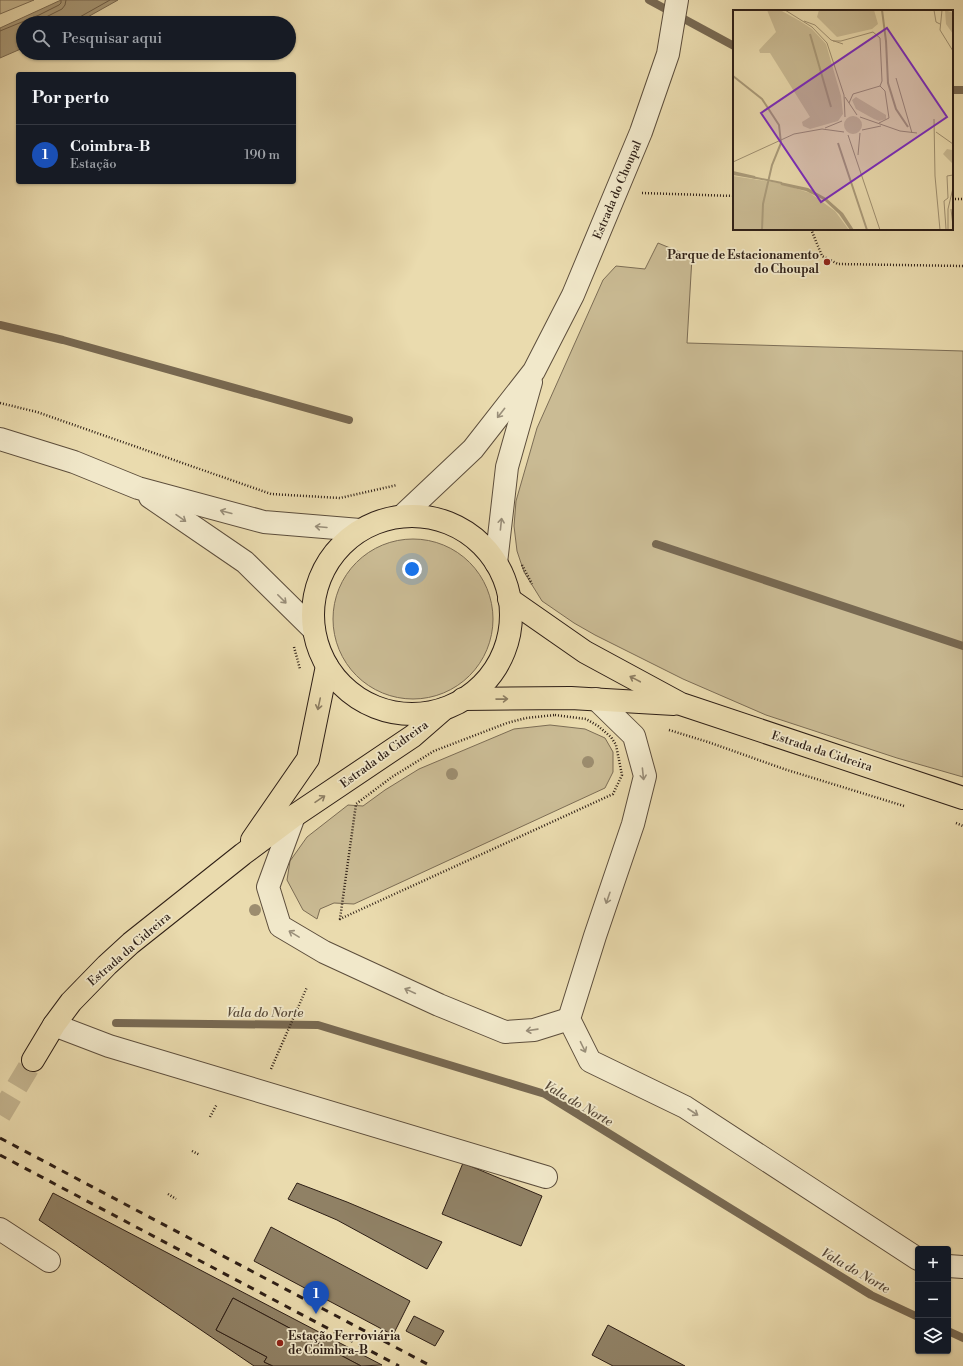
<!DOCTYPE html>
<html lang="pt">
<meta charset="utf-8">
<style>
:root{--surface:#171b24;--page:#20242c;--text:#f1f3f6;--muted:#9ea1a6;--line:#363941;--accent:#8c9099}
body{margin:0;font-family:"Libre Bodoni",serif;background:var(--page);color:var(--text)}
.controls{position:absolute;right:12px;bottom:12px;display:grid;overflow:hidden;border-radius:4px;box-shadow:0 1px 3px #0004}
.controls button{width:36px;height:36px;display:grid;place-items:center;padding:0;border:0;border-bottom:1px solid var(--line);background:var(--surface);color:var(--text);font:20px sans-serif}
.you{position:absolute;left:412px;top:569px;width:14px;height:14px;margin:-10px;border:3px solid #fff;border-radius:50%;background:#1a73e8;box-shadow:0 0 0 6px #1a73e833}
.badge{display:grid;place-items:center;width:26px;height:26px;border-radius:50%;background:var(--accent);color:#fff;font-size:13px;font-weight:700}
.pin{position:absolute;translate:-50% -33px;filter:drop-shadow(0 1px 2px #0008)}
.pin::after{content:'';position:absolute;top:21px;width:14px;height:12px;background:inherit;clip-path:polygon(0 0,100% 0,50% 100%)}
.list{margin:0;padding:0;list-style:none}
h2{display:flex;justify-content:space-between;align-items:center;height:52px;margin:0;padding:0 16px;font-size:17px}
h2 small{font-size:13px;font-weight:400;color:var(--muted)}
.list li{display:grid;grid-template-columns:26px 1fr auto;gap:12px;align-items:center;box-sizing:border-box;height:60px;padding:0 16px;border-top:1px solid var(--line)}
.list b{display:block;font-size:15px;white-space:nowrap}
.list p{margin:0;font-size:13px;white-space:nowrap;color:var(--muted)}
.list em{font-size:13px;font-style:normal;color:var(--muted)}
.icon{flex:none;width:22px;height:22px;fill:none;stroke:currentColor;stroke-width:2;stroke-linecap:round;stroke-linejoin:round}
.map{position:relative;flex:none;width:963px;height:1366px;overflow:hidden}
.search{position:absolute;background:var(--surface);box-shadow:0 1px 3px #0004;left:16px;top:16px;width:280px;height:44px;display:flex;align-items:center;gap:10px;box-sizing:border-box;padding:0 14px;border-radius:22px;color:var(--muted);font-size:15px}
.panel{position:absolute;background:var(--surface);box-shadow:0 1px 3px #0004;left:16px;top:72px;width:280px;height:112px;border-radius:4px}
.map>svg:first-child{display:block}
.green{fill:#cabb94;stroke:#7c6d55}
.water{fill:#aa9b7a;stroke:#786952}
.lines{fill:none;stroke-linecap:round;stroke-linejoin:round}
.shore{stroke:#6c5d48;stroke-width:1}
.stream{stroke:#786952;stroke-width:8}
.building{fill:#908165;stroke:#2e1f16}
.major-tunnel{stroke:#c4b590;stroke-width:22;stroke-dasharray:22 11;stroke-linecap:butt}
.minor-casing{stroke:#5d4e3c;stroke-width:24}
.major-casing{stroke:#2e1f16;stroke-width:24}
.path{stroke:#2e1f16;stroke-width:2.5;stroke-dasharray:1 2;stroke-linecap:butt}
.minor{stroke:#f1e8ca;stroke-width:22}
.major{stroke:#eadbae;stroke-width:22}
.rail{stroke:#2e1f16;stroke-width:3;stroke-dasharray:7 7;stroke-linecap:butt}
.tree{fill:#9c8d6f}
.oneway{stroke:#998e79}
.oneway2{stroke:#8c7d62}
.poi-dot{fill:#8f2418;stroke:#f1e8ca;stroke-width:1.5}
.labels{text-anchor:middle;stroke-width:3.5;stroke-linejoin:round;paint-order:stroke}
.street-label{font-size:12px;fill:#2e1f16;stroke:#f1e8ca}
.poi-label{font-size:12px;font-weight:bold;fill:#2e1f16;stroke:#f1e8ca;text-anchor:end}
.water-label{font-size:13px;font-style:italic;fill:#594a39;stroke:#f1e8ca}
.inset-river{fill:none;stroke:#aa9b7a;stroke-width:2}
.inset-road{fill:none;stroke:#9f9071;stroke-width:1}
.view{fill:#7b2cbf;fill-opacity:0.15;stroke:#7b2cbf;stroke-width:2}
.inset-edge{fill:none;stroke:#2e1f16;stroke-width:2}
</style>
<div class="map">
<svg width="963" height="1366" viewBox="0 0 963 1366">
<rect width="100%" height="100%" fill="#eadbae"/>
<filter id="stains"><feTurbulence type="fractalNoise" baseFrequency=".005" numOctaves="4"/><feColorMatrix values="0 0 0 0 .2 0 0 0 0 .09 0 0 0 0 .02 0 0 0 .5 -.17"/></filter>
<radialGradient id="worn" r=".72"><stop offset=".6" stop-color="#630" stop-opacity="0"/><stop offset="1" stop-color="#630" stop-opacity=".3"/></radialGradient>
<g class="green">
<polygon points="0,0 34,0 0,14"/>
<polygon points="658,243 692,257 687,343 963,351 963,777 897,758 766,715 683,679 595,635 574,623 542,601 524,572 517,551 514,526 516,501 537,428 603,280 616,266 645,269"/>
<circle cx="413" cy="619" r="80"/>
<polygon points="550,725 585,729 605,738 613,752 613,772 605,788 354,904 334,903 320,909 317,919 303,910 287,880 290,861 307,837 348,805 363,806 385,790 419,769 514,729"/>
</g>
<polygon class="water" points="61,0 118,0 77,23 23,23 23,48 0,58 0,28"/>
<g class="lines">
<g class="shore">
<polyline points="34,23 62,9 65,5 66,0"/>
<polyline points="76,23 78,18 110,0"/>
<polyline points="0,31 39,15 59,5 61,3 61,0"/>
</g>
<g class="stream">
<polyline points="649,0 734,46"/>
<polyline points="952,90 963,90"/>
<polyline points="0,325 63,340 349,420"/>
<polyline points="656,544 963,646"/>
<polyline points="116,1023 318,1025 545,1094 871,1295 918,1317"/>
<polyline points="948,1331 963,1338"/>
</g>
</g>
<g class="building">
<polygon points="463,1163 542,1196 521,1246 442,1214"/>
<polygon points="297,1183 347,1202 442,1242 427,1269 337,1220 288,1199"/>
<polygon points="53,1193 382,1365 361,1366 233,1298 216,1330 267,1357 264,1362 273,1366 254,1366 39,1220"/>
<polygon points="271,1227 410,1301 393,1335 254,1261"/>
<polygon points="233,1298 361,1366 273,1366 264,1362 267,1357 216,1330"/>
<polygon points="414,1316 444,1331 435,1346 406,1331"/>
<polygon points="608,1325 685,1366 613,1366 592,1355"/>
</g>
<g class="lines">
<polyline class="major-tunnel" points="0,1115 33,1060"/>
<defs>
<g id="minor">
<polyline points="0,439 74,462 138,488 264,522 360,530"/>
<polyline points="150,497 245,562 314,630"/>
<polyline points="402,516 473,449 534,371 573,295 641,132 668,54 677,0"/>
<polyline points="496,563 507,467 531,382"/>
<polyline points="596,699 634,736 645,776 633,824 595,936 569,1019 590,1061 685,1107 918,1259"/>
<polyline points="294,816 268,887 280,926 324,952 439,1005 505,1032 534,1030 569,1019"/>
<polyline points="54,1025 109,1046 546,1177"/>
<polyline points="0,1229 49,1261"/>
<polyline points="948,1266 963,1267"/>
</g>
<g id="major">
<circle cx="412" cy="615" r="99"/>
<polyline points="509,599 585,652 681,704 963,798"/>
<polyline points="463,699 571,698 674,704"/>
<polyline points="252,840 308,759 327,666"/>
<polyline points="33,1060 54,1025 71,1002 107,965 131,943 243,854 294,816 413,736 444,709"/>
</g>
</defs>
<use href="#minor" class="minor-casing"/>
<use href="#major" class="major-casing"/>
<g class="path">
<polyline points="642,193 734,196"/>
<polyline points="952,199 963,199"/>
<polyline points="811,229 822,256 838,264 963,266"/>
<polyline points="0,403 37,412 271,494 340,498 397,485"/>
<polyline points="522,565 532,584"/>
<polyline points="294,647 300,669"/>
<polygon points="555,715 586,719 598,726 611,737 616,745 622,775 613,794 340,919 356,804 392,777 434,751 507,723 526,718"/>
<polyline points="669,730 708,742 784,769 904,806"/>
<polyline points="956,823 963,826"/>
<polyline points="271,1069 307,987"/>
<polyline points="210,1117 217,1104"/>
<polyline points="192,1151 200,1155"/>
<polyline points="168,1194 176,1199"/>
</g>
<use href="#minor" class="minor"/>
<use href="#major" class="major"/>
<g class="rail">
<polyline points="0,1138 431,1366"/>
<polyline points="0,1155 399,1366"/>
</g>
</g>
<g class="tree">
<circle cx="588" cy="762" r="6"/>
<circle cx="452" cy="774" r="6"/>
<circle cx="255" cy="910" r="6"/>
</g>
<defs><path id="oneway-shaft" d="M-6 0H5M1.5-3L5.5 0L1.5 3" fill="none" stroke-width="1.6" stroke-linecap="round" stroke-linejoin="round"/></defs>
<g class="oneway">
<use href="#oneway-shaft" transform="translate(501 413) rotate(128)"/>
<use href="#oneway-shaft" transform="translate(226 512) rotate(-165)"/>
<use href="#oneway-shaft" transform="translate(181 518) rotate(35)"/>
<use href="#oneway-shaft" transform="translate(501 524) rotate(-84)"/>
<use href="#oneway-shaft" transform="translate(321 527) rotate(-175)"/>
<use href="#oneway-shaft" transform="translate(282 599) rotate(45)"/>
<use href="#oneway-shaft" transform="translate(643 774) rotate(84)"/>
<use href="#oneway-shaft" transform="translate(608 898) rotate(109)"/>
<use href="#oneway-shaft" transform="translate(294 934) rotate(-149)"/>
<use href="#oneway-shaft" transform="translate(410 991) rotate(-155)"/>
<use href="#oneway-shaft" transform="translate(532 1030) rotate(172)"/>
<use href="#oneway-shaft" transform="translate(583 1047) rotate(64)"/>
<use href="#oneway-shaft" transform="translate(693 1112) rotate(33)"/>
</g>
<g class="oneway2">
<use href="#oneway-shaft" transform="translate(635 679) rotate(-152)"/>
<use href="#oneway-shaft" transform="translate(502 699) rotate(-1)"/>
<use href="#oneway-shaft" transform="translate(319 704) rotate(102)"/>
<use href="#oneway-shaft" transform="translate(320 799) rotate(-34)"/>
</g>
<g class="poi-dot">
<circle cx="827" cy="262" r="4"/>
<circle cx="280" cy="1343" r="4"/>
</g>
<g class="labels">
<g class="street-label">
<text transform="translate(617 190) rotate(-67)" y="4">Estrada do Choupal</text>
<text transform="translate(822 751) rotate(18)" y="4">Estrada da Cidreira</text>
<text transform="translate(384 754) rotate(-36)" y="4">Estrada da Cidreira</text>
<text transform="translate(129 949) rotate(-41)" y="4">Estrada da Cidreira</text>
</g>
<g class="poi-label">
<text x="819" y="259">Parque de Estacionamento<tspan x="819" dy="14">do Choupal</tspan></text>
<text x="288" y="1340" text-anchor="start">Estação Ferroviária<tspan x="288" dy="14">de Coimbra-B</tspan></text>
</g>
<g class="water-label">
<text x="265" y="1017">Vala do Norte</text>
<text transform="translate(579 1103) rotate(30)" y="5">Vala do Norte</text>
<text transform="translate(856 1270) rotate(30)" y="5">Vala do Norte</text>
</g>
</g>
<g transform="translate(733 10)">
<rect width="220" height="220" fill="#eadbae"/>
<path d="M34 0H47L67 11 79 19 93 34 108 86 110 104 105 111 77 119 70 116 69 112 77 107 37 43H27L26 40 43 22ZM86 0H141L145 14 139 19 104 27 84 7ZM212 0 220 3V24L213 14ZM123 87 153 105V109L146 111 141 109 123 99 119 90ZM111 115a9 9 0 1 1 18 0a9 9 0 1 1-18 0ZM214 139 219 140 220 154 210 144ZM0 166 46 173 77 183 102 201 116 220H0Z" fill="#cabb94"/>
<path d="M0 161 22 166 23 169 0 165ZM47 172 75 178 93 188 110 203 121 220H117L106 204 91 190 73 181 48 175Z" fill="#aa9b7a"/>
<path class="inset-river" d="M149 0 153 31 155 73 163 99 175 117M77 24 98 97M0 66 29 89 46 115 48 133 39 155 30 194 29 220M105 133 134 220M19 167 49 173"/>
<path class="inset-road" d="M52 0 79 17 94 33 111 85 112 107M201 0 203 12 207 14M209 0 207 20 220 41M71 11 82 15 98 30 110 34M100 31H108L140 22 147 28 149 71 147 76 120 84 116 93M163 68 179 123M112 87 124 105M127 107 167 121 184 123M201 109 202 166 207 220M146 113 156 108 152 81 147 76M92 118 109 111M129 120 148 116M203 122 220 134M115 125 147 220M125 145 127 123M0 152 61 124 89 119 111 122M218 199 220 216M213 219 211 191 215 188 214 166 220 165M215 220V199L220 178"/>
<path class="view" d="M154 18 214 107 88 192 28 103Z"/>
<rect width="220" height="220" class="inset-edge"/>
</g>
<rect width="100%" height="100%" filter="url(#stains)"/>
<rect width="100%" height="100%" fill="url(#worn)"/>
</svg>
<div class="controls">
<button>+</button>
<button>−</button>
<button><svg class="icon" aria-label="layers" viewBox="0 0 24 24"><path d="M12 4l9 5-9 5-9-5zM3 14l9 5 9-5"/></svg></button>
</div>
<div class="you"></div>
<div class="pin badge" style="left:316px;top:1314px;background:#1a4fb4">1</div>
<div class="search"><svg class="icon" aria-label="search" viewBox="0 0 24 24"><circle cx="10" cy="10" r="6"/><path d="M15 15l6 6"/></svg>Pesquisar aqui</div>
<section class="panel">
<h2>Por perto<small></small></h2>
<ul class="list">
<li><span class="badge" style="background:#1a4fb4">1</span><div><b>Coimbra-B</b><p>Estação</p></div><em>190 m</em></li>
</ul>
</section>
</div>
